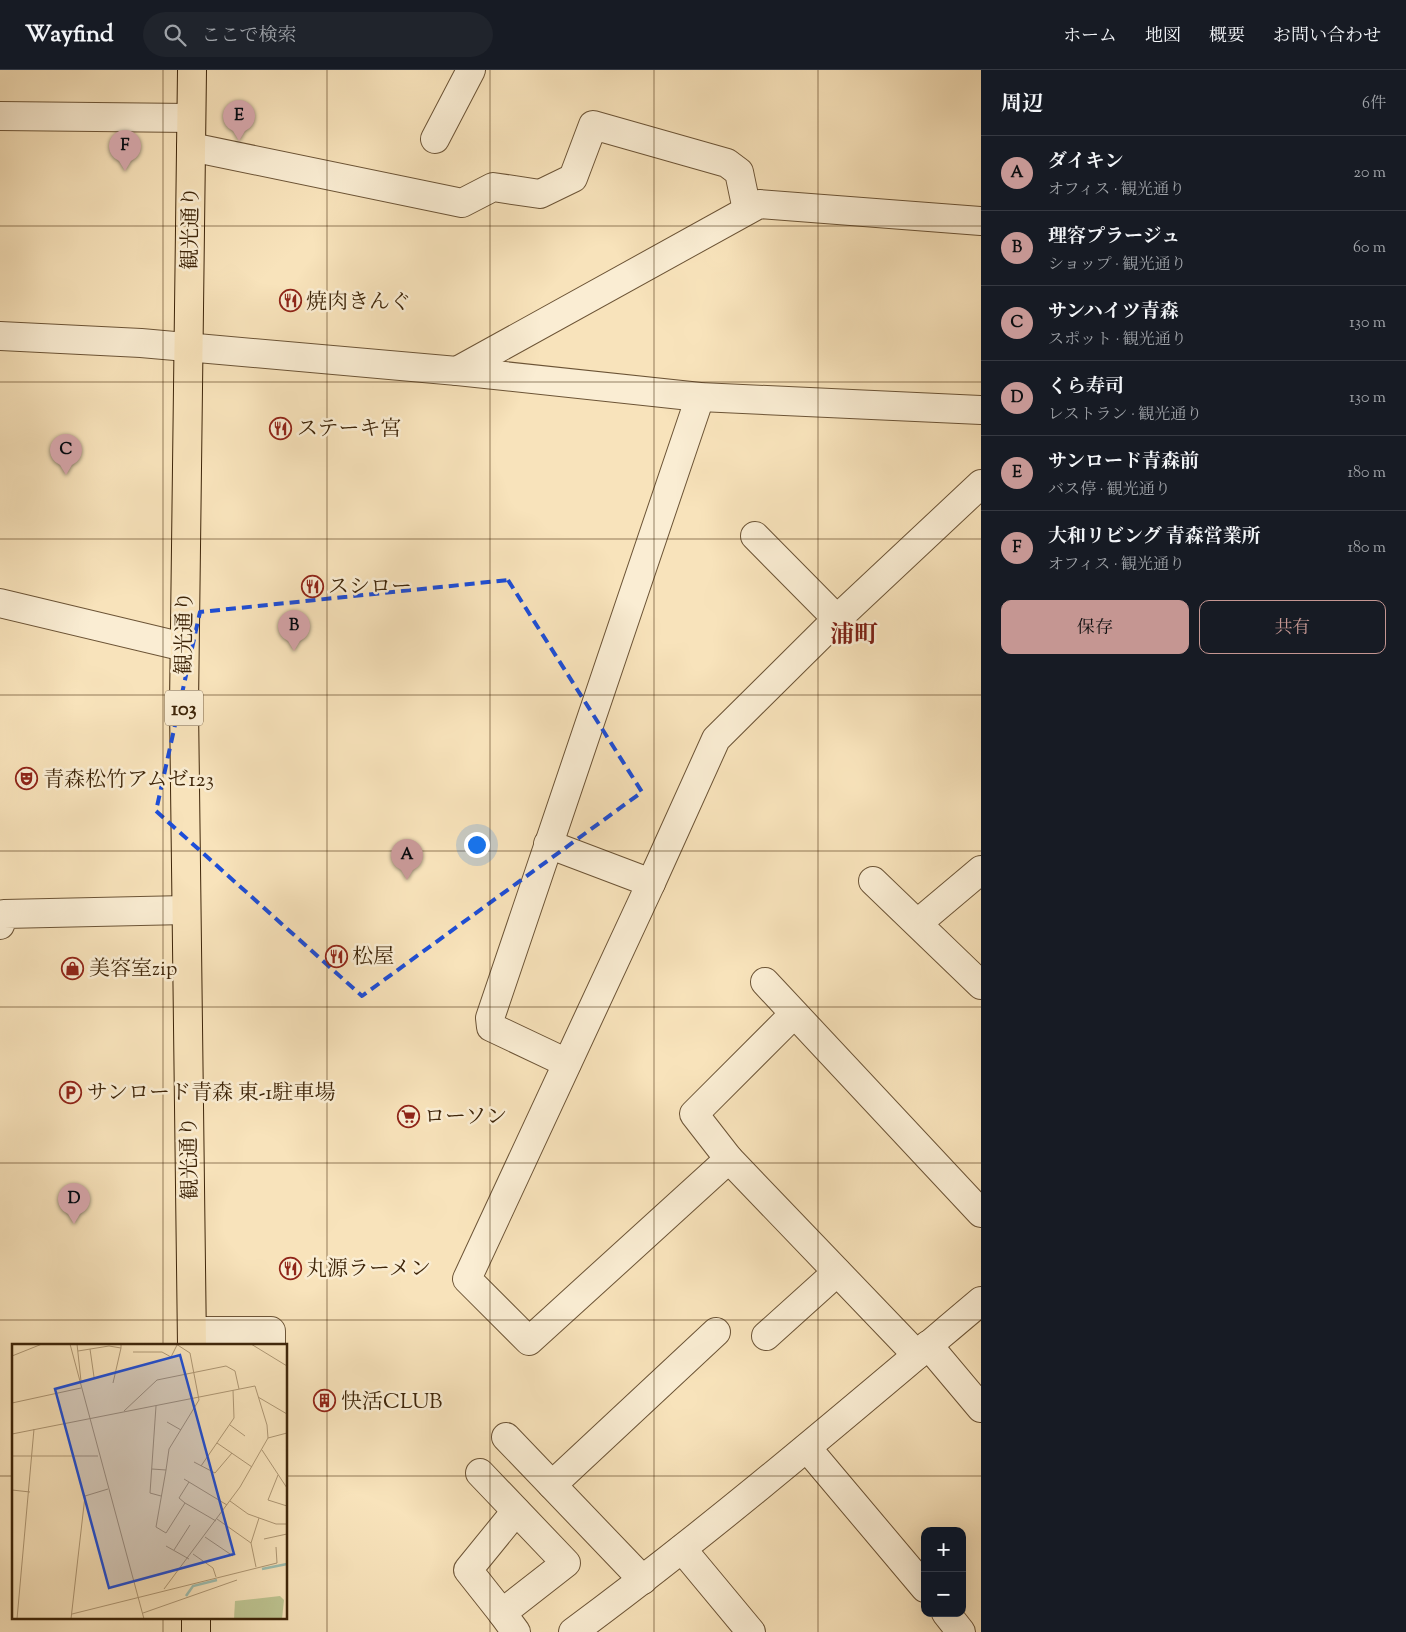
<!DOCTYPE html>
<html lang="ja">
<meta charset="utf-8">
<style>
:root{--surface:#171b24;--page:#20242c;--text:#f1f3f6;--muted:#9ea1a6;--line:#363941;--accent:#c59692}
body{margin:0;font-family:"Sorts Mill Goudy","Noto Serif JP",serif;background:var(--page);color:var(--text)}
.controls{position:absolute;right:15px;bottom:15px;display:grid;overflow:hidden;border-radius:10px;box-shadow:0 5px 20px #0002}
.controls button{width:45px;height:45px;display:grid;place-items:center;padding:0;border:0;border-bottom:1px solid var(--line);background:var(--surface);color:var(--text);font:25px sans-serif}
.you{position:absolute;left:476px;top:774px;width:18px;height:18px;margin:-12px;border:4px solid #fff;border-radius:50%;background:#1a73e8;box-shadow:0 0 0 8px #1a73e833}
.badge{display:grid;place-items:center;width:32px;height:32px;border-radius:50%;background:var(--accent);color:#111;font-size:16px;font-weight:700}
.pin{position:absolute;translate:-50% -41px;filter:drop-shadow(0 1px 2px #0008)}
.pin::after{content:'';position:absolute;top:26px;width:18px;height:15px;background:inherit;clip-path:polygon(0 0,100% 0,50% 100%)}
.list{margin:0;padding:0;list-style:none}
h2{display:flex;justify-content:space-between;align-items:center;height:65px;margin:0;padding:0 20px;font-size:21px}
h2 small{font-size:16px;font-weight:400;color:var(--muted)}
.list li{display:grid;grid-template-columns:32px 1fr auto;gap:15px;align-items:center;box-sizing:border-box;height:75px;padding:0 20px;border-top:1px solid var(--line)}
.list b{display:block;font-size:19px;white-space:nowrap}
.list p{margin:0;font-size:16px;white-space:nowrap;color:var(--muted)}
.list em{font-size:16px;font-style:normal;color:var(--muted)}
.actions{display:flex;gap:10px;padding:15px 20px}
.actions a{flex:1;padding:11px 0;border:1px solid var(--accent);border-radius:10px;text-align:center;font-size:18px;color:var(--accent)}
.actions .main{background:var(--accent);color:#111}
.icon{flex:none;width:28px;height:28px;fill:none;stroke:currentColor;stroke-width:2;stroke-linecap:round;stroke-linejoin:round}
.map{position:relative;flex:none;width:981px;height:1562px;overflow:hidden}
header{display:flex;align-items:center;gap:30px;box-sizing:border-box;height:70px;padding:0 25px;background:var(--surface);border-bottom:1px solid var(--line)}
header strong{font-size:24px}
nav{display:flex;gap:28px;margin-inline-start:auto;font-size:18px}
.search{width:350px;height:45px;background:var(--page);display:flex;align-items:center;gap:12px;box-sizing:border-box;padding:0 18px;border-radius:28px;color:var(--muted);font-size:19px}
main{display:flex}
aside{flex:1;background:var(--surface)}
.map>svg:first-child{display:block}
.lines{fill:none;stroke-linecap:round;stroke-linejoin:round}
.minor-casing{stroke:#6c5436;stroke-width:30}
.highway-casing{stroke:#3e2509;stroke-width:30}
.minor{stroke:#faedd3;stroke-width:28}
.highway{stroke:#f8e3bb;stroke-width:28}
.marked{fill:none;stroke:#1d4ed8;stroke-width:4;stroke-dasharray:10 6;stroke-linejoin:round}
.grid{fill:none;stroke:#3e2509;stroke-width:1;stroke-opacity:0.55}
.labels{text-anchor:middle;stroke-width:5;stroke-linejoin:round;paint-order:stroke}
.shield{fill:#faedd3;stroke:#766146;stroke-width:1}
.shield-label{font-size:20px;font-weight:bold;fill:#3e2509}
.street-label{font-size:21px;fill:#3e2509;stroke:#faedd3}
.poi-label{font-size:21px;fill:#3e2509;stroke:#faedd3;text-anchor:start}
.quarter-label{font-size:24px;font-weight:bold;fill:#7a1f14;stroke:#faedd3}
.inset-river{fill:none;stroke:#9dbeb1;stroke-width:2.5}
.inset-road{fill:none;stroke:#ae9774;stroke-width:1}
.view{fill:#1d4ed8;fill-opacity:0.15;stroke:#1d4ed8;stroke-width:2.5}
.inset-edge{fill:none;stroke:#3e2509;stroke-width:2.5}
</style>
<header>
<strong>Wayfind</strong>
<div class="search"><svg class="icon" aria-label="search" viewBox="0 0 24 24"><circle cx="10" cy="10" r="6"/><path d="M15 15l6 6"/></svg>ここで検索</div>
<nav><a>ホーム</a><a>地図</a><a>概要</a><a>お問い合わせ</a></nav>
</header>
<main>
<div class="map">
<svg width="981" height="1562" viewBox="0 0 981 1562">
<rect width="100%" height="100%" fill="#f8e3bb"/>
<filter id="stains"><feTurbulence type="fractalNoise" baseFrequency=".004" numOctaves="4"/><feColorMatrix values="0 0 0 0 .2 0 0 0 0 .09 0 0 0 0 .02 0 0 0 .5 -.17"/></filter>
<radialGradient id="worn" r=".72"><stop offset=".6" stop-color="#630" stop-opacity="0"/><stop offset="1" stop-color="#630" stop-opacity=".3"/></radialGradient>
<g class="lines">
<defs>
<g id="minor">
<polyline points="0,46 191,48"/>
<polyline points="435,69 471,0"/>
<polyline points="191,77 462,133 493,117 540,124 573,108 593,55 727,93 739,102 747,140"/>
<polyline points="0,266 141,273 457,301 700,327 981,340"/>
<polyline points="457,301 759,134 981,151"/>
<polyline points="755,466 837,549"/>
<polyline points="0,533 184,577"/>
<polyline points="548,774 651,813 467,1209 529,1271 729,1089 917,1285"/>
<polyline points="873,811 981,915"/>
<polyline points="651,813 716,669 837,549 981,414"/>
<polyline points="918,853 981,800"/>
<polyline points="0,855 4,844 186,840"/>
<polyline points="765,912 981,1143"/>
<polyline points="567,993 491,957 490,948 700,327"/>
<polyline points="729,1089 694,1044 794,944"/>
<polyline points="192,1261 271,1261 271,1276"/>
<polyline points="766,1266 837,1202"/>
<polyline points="928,1275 981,1338"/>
<polyline points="506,1367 643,1510"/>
<polyline points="807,1378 925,1518"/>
<polyline points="480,1403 566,1493 502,1543 516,1562"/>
<polyline points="552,1415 716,1262"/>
<polyline points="682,1479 751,1562"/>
<polyline points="502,1543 468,1500 516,1441"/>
<polyline points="946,1543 961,1562"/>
<path d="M573 1562C714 1458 847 1344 981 1231"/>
</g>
<g id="highway">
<polyline points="192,0 184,636 192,1276"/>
<polyline points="196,1548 196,1562"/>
</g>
</defs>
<use href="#minor" class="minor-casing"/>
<use href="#highway" class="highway-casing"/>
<use href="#minor" class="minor"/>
<use href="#highway" class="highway"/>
</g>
<path class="marked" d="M508 510 642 722 362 926 156 741 200 542Z"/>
<path class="grid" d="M163 0V1276M327 0V1562M490 0V1562M654 0V1562M818 0V1562M0 156H981M0 312H981M0 469H981M0 625H981M0 781H981M0 937H981M0 1093H981M0 1250H981M0 1406H14M286 1406H981M163 1548V1562"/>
<defs>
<symbol id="restaurant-ring" viewBox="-11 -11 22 22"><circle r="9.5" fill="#faedd3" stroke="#8f2418" stroke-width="1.5"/><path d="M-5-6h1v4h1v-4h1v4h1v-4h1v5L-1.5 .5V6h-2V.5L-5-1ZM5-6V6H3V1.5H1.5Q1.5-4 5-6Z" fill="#8f2418"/></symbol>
<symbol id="theatre-ring" viewBox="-11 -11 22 22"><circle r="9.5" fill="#faedd3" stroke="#8f2418" stroke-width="1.5"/><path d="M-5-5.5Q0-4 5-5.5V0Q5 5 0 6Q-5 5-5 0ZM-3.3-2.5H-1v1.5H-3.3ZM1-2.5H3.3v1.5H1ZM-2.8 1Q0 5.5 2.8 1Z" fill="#8f2418"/></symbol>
<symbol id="shop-ring" viewBox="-11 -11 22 22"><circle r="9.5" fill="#faedd3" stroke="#8f2418" stroke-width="1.5"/><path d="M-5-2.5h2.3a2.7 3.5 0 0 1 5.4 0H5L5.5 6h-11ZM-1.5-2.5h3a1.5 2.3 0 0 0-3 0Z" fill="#8f2418"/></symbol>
<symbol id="parking-ring" viewBox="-11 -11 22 22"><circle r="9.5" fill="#faedd3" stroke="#8f2418" stroke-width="1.5"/><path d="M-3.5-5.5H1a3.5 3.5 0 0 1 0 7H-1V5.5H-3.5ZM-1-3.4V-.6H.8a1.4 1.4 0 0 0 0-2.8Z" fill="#8f2418"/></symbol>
<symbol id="supermarket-ring" viewBox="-11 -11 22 22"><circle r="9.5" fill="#faedd3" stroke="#8f2418" stroke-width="1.5"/><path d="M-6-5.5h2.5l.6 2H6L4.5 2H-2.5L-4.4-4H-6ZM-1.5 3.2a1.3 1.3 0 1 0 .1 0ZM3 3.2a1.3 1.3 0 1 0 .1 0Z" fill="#8f2418"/></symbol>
<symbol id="building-ring" viewBox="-11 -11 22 22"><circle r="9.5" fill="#faedd3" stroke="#8f2418" stroke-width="1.5"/><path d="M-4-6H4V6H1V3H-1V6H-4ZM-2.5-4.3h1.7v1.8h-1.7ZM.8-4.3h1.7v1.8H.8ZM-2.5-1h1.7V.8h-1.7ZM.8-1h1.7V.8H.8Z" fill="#8f2418"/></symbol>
</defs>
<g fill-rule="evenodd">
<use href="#restaurant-ring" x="278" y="218" width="25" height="25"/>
<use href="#restaurant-ring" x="268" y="346" width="25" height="25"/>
<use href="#restaurant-ring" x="300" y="504" width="25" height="25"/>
<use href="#theatre-ring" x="14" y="696" width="25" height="25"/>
<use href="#restaurant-ring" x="324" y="874" width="25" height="25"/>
<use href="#shop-ring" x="60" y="886" width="25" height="25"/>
<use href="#parking-ring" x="58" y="1010" width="25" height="25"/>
<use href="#supermarket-ring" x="396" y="1034" width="25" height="25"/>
<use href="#restaurant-ring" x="278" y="1186" width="25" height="25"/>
<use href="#building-ring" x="312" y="1318" width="25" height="25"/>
</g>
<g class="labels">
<rect class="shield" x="165" y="620.5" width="38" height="35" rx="4"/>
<g class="shield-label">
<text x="184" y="645">103</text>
</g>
<g class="street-label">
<text transform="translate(190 158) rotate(-89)" y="7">観光通り</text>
<text transform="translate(184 563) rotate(-89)" y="7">観光通り</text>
<text transform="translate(189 1088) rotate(-91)" y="7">観光通り</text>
</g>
<g class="poi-label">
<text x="306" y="238">焼肉きんぐ</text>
<text x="297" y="365">ステーキ宮</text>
<text x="328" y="523">スシロー</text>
<text x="43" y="716">青森松竹アムゼ123</text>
<text x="352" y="893">松屋</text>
<text x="89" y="905">美容室zip</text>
<text x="87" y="1029">サンロード青森 東-1駐車場</text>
<text x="424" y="1053">ローソン</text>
<text x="306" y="1205">丸源ラーメン</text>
<text x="341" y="1338">快活CLUB</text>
</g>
<g class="quarter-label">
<text x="854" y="572">浦町</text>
</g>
</g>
<g transform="translate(12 1274)">
<rect width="275" height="275" fill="#f8e3bb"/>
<path d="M268 252 272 256 270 275H222L223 257Z" fill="#bdc491"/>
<path class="inset-river" d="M250 225 275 220M174 252 181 242 205 236"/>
<path class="inset-road" d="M58 0 132 275M65 0 69 37M239 0 275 22M78 5 82 33M66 7 97 2 109 4V0M121 8H150L159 13 165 1M0 12 30 0M101 39 109 4M246 53 275 70M0 59 69 44M144 62 138 149 149 152M112 67 145 36 214 22 223 27 227 45M155 78 169 86M218 81 233 92M0 90 243 42 255 81 256 94 228 143 152 245M256 94 275 89M205 99 240 123M250 106 275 144M0 112H86M182 118 203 129 220 109M189 122 222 74 221 46M140 125 154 126 144 183 154 189 173 159 204 177M154 126 157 105 187 56 178 9 164 0M266 131 256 156 275 162M172 135 215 161M0 146 18 148M218 157 236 170 264 180H275M173 159 167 154 177 138M205 175 239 199 244 223M193 193 221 212M252 195 275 190M239 199 247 174M154 202 177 215M162 206 178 181M181 210 201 224 204 233M131 269 225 236M60 270 265 219 264 203M5 275 22 85M59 275 73 152 96 145"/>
<path class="view" d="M168 11 222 210 97 244 43 45Z"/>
<rect width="275" height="275" class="inset-edge"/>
</g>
<rect width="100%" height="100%" filter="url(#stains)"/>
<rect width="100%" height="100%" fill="url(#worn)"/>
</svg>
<div class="controls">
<button>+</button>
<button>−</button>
</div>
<div class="you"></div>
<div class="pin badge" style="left:407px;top:810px">A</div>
<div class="pin badge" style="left:294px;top:581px">B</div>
<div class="pin badge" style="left:66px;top:405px">C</div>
<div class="pin badge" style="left:74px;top:1154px">D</div>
<div class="pin badge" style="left:239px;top:71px">E</div>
<div class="pin badge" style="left:125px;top:101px">F</div>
</div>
<aside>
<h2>周辺<small>6件</small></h2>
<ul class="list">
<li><span class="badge">A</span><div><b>ダイキン</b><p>オフィス · 観光通り</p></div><em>20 m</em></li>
<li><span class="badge">B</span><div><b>理容プラージュ</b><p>ショップ · 観光通り</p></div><em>60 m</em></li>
<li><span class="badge">C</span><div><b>サンハイツ青森</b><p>スポット · 観光通り</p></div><em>130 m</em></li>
<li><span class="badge">D</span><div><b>くら寿司</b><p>レストラン · 観光通り</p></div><em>130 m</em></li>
<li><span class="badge">E</span><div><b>サンロード青森前</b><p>バス停 · 観光通り</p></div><em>180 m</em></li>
<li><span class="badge">F</span><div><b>大和リビング 青森営業所</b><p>オフィス · 観光通り</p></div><em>180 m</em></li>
</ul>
<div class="actions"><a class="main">保存</a><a>共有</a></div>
</aside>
</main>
